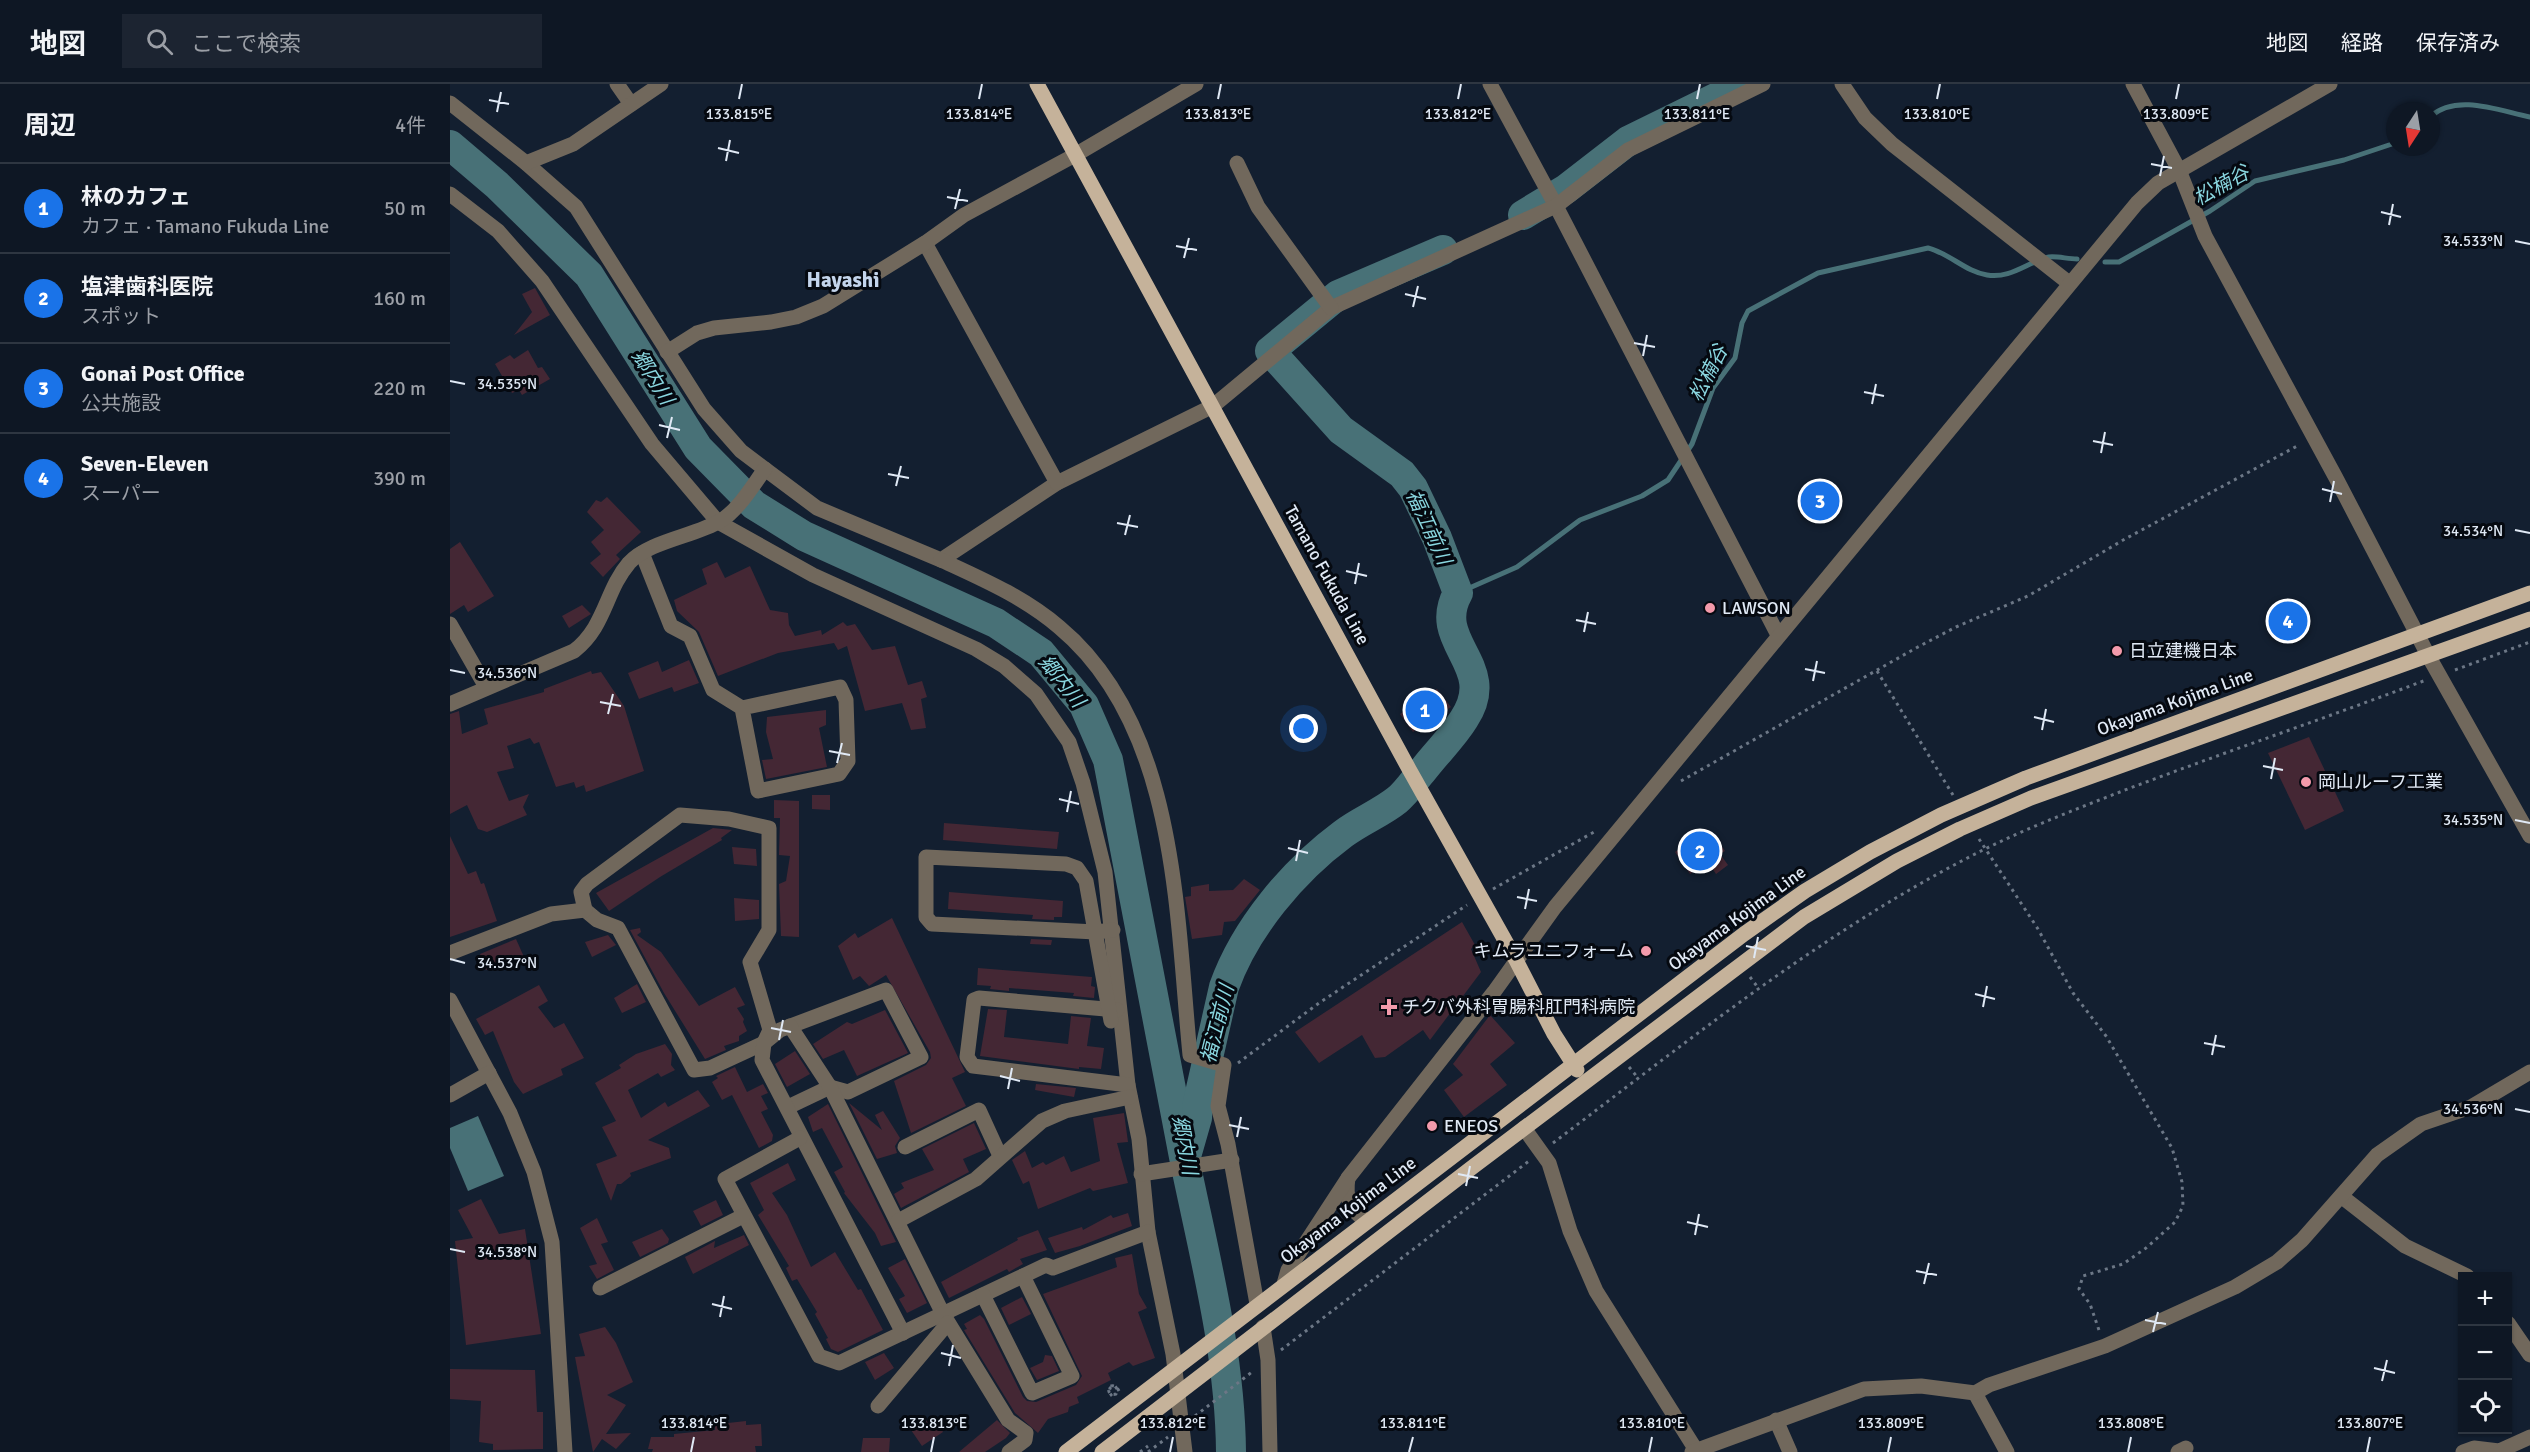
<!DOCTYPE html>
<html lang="ja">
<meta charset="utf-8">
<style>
:root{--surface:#0e1724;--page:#1c2431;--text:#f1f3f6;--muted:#9b9fa6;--line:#2e3641;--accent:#1a73e8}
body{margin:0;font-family:Signika,"Noto Sans JP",sans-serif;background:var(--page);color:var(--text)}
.controls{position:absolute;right:18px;bottom:18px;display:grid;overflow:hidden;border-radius:0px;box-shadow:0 2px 4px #0004}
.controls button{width:54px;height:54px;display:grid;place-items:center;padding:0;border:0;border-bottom:2px solid var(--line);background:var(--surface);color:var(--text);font:30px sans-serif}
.compass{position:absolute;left:1936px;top:18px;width:54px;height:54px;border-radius:50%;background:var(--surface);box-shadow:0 2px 4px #0004;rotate:192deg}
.you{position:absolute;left:854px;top:645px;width:21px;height:21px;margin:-15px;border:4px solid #fff;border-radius:50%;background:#1a73e8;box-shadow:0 0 0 9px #1a73e833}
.badge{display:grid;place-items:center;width:39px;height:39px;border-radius:50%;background:var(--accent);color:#fff;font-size:20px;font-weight:700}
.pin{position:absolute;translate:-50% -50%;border:3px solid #fff;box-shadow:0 2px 6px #0006}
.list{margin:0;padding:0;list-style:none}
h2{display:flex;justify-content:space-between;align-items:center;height:78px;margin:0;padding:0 24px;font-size:26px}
h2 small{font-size:20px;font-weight:400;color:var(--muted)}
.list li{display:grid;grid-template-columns:39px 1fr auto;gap:18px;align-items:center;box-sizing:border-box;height:90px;padding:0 24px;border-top:2px solid var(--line)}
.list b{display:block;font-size:22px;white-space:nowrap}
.list p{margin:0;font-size:20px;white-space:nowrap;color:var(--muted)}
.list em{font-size:20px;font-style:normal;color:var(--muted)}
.icon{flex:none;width:33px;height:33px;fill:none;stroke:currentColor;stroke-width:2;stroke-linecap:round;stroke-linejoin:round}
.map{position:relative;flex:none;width:2080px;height:1368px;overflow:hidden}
header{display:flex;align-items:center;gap:36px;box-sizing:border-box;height:84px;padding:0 30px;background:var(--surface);border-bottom:2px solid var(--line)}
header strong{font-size:28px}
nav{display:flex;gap:33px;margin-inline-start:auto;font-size:21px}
.search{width:420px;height:54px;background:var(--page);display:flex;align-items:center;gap:15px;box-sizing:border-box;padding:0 21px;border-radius:0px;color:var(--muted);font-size:22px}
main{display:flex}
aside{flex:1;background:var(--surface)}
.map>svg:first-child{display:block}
.water{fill:#487177}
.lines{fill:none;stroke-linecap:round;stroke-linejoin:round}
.stream{stroke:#487177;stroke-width:5}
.river{stroke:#487177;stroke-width:30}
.building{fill:#442734}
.path{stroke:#6c7786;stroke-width:3;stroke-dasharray:3 4.5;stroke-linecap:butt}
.minor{stroke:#71685c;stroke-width:15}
.major{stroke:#c5b29a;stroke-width:15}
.ticks{fill:none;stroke:#e0e9f5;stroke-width:2}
.poi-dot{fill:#f39aab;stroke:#050910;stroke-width:2}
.labels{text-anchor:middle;stroke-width:6;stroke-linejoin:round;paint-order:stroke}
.street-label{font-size:18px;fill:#e0e9f5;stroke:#050910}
.poi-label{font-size:18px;fill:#e0e9f5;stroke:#050910;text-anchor:start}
.water-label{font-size:20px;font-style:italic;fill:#8ad7e0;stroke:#050910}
.quarter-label{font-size:21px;font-weight:bold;fill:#c3d4eb;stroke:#050910}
.ticks-label{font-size:15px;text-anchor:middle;fill:#e0e9f5;stroke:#050910;stroke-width:6;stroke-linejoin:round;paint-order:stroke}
</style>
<header>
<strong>地図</strong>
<div class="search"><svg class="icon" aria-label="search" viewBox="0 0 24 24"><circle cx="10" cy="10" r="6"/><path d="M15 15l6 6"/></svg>ここで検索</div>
<nav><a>地図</a><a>経路</a><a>保存済み</a></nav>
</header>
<main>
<aside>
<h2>周辺<small>4件</small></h2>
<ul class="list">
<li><span class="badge">1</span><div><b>林のカフェ</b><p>カフェ · Tamano Fukuda Line</p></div><em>50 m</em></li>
<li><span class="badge">2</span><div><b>塩津歯科医院</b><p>スポット</p></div><em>160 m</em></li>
<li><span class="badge">3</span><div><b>Gonai Post Office</b><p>公共施設</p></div><em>220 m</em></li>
<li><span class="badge">4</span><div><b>Seven-Eleven</b><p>スーパー</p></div><em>390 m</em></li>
</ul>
</aside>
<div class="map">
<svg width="2080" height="1368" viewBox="0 0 2080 1368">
<rect width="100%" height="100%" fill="#131f30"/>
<polygon class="water" points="28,1032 54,1092 18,1107 0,1064 0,1044"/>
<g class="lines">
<g class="stream">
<path d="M1981 32C2007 9 2050 27 2080 33"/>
<polyline points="1655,178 1669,178 1760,127 1805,97 1894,76 1945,59"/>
<path d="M1008 509 1067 483 1130 436 1192 412 1218 396 1242 360 1263 304 1285 274 1292 239 1298 227 1368 189 1478 164C1499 169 1516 188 1537 191 1561 195 1577 178 1599 173 1607 172 1618 175 1627 175"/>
</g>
<g class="river">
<path d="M0 61 47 101 139 191 248 364 304 421 354 452 546 539 591 569 634 621 658 676C683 808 708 940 734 1073 754 1171 780 1267 781 1368"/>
<polyline points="1073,131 1116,105 1178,57 1294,0"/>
<path d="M737 1069 747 1034 748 1018 774 903C795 844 843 787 893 750 910 737 931 729 947 716 957 708 965 695 974 685 987 668 1003 653 1014 635 1050 581 980 559 1008 509L987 454 963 404 952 390 891 346 820 267 888 211 993 166"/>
</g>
</g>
<g class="building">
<polygon points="85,204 100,231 64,251 82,228 72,210"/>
<polygon points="78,266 88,284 92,283 100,295 72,311 69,306 62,309 45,280 60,271 64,275"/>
<polygon points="157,413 191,448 166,471 170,475 153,493 140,479 151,470 141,458 154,446 137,428 146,416 151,418"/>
<polygon points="10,458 44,512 18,528 14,521 0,530 0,465"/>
<polygon points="267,478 275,494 300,482 320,526 338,529 339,541 345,552 371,546 372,551 393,538 397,542 405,540 422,566 445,562 458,601 472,597 477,613 471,615 476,644 461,646 452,619 415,627 397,562 388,566 384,559 328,569 268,592 249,548 227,527 224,516 257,500 252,485"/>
<polygon points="132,521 141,530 119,544 112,532"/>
<polygon points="239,576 249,599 224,608 222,603 189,615 178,589 208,577 212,588"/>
<polygon points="141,587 142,590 151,588 174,622 194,687 136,708 134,701 126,704 124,698 106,703 89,658 84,660 80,654 57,662 64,684 47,688 59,717 79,710 73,723 77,731 37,748 28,745 17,721 0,730 0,630 9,627 12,650 38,640 34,625 94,608 94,605"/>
<polygon points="987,605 1001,623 963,648 950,630"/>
<polygon points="376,626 376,641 369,644 377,683 316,695 312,676 323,675 316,648 317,633"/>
<polygon points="1859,653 1894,727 1855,746 1818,669"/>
<polygon points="362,711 380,711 380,726 362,725"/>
<polygon points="324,716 349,717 349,853 331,852 329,800 336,797 340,772 329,771 330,734 324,734"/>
<polygon points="494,739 609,748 607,765 493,756"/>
<polygon points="263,744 282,746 271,754 272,756 210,793 159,827 146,809"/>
<polygon points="1256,745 1261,754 1264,751 1275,767 1270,770 1278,781 1266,790 1258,778 1240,790 1225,768"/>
<polygon points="0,752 18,790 26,787 31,800 34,799 47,837 0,853"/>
<polygon points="282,763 306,765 307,782 284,780"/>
<polygon points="794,795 810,806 785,837 774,838 772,851 742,855 735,813 741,812 741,803 759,800 759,807 783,806"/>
<polygon points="499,808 613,817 612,833 604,833 604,836 582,835 583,831 498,825"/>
<polygon points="284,814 309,816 309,835 285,837"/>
<polygon points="442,834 515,988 502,994 516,1022 461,1049 444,997 476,981 481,974 480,968 436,891 419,902 410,892 403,896 388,862 405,849 408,854"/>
<polygon points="1012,838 1025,861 1021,865 1031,888 980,956 973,946 935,973 925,974 912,951 869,979 845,948"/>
<polygon points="190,844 191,848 187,851 211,868 249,922 285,903 295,921 287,924 294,935 293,938 297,947 289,952 289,957 274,962 276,966 255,975 214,909 180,846"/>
<polygon points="158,851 166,861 142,873 135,858"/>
<polygon points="66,855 74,873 36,886 30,870"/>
<polygon points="581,855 602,856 601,861 580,860"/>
<polygon points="528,884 642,893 641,902 645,903 644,914 623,912 624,909 559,904 559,907 540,905 541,902 527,901"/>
<polygon points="187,900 196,918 172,929 164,914"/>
<polygon points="89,901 98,917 88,923 104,944 114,939 134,974 111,985 113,991 73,1010 64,998 43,947 35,951 26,935"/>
<polygon points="538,925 557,926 554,953 618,960 621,932 641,934 637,962 654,964 651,985 629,983 629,985 530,972"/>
<polygon points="435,926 458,969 438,978 407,992 394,966 373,975 363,960 397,938 402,940"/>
<polygon points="1040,931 1065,959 1040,980 1057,1001 1014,1033 994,1006 1013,991 1003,980"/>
<polygon points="215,960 222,970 221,981 225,986 211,993 208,989 178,1006 191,1034 215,1018 218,1023 248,1006 260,1022 198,1056 219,1064 221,1074 180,1089 181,1092 171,1100 167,1100 161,1117 146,1080 167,1072 152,1043 166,1037 145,999 171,984 169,981 186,970"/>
<polygon points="345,967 360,990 337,1003 325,980"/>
<polygon points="285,983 297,1008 313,1000 318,1009 311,1012 318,1025 311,1028 323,1051 322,1057 309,1064 282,1011 272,1016 262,998 268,994 266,992"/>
<polygon points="586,1000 626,1004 624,1013 585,1006"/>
<polygon points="399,1019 432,1046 425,1031 433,1027 450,1054 445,1062 447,1069 427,1075"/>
<polygon points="378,1020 446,1158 431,1162 425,1149 394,1109 395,1108 384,1088 393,1083 372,1044 363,1048 358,1033"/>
<polygon points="674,1029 678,1058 667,1059 678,1099 643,1107 640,1104 588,1125 579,1097 573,1100 562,1076 575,1067 582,1084 593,1078 596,1081 614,1072 621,1088 650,1077 643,1034"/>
<polygon points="524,1039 536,1065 513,1075 519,1088 451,1124 444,1110 454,1104 451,1099 484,1086 472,1065"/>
<polygon points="338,1079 346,1096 322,1109 337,1131 361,1183 385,1168 408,1206 411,1205 433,1246 388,1268 381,1265 376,1255 378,1254 365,1230 367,1228 347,1195 342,1197 336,1184 339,1182 308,1131 314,1126 300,1099"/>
<polygon points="31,1115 49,1150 75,1145 91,1250 16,1261 5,1157 23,1154 8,1126"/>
<polygon points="266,1116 273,1131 251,1142 243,1127"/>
<polygon points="678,1129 682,1142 630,1162 605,1169 598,1154 632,1143 633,1146 661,1131 663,1134"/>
<polygon points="147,1134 158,1158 151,1160 164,1186 147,1195 139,1182 147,1180 130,1144"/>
<polygon points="212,1145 219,1155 218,1159 190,1173 182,1158"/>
<polygon points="588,1146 597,1166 570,1175 573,1180 559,1188 557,1185 499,1214 491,1198 568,1156 567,1154"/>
<polygon points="294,1151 299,1161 243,1190 235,1173 265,1157 264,1164"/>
<polygon points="682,1170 689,1210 697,1224 688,1228 705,1274 683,1282 679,1278 658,1289 661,1296 627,1313 629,1319 619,1323 618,1328 598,1335 588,1349 565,1329 514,1246 517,1245 514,1240 530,1231 534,1235 573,1313 577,1317 586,1318 626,1301 632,1292 593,1210 667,1183 665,1174"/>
<polygon points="455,1175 477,1219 457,1229 449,1215 455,1212 438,1184"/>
<polygon points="572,1213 581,1230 559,1241 551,1224"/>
<polygon points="155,1243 166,1259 183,1298 157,1311 176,1321 156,1350 181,1349 166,1365 152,1355 143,1368 125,1273 135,1272 129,1250"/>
<polygon points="434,1269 444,1284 425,1296 415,1278"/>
<polygon points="595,1271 602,1272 609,1287 587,1296 580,1284 593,1278"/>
<polygon points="0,1285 85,1286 87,1328 93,1328 93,1365 43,1366 43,1360 29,1358 31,1317 0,1315"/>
<polygon points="264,1332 276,1332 278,1339 296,1337 296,1341 311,1340 312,1362 305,1362 306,1368 202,1368 203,1365 198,1365 201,1353 224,1353 224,1350 265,1346"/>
<polygon points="484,1332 493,1348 472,1362 461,1346"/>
<polygon points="547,1336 560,1349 556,1354 535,1368 509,1368"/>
<polygon points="413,1354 440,1354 439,1368 411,1368"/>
</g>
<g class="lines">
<g class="path">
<polyline points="2005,586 2080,558"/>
<polyline points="1427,587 1503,711"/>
<polyline points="1231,697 1466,564 1506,543 1578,512 1675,455 1849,361"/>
<polyline points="1529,755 1588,845 1623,909 1656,952 1722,1064 1732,1098 1733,1122 1725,1138 1696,1164 1673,1180 1633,1192 1629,1205 1640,1220 1650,1249"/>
<polyline points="1043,805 1144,748"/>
<polyline points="1300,893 1309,905"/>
<polyline points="788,979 869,919 1017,821"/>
<polyline points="1179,983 1188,994"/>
<path d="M1103 1059C1242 954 1380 842 1537 764 1582 742 1629 724 1675 706 1775 668 1876 634 1976 596"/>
<polyline points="831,1266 1079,1077"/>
<path d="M662 1312C661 1311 660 1309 659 1308L660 1304 665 1302 667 1305 666 1310C660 1312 656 1307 661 1302 666 1301 668 1305 670 1309"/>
<polyline points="745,1332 802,1288"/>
<polyline points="690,1368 698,1362"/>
<polyline points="698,1368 718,1353"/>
</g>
<g class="minor">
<polyline points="167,0 181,20"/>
<polyline points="1040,0 1106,122 1328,551"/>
<polyline points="1392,0 1415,34 1442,60 1619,199"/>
<polyline points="1683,0 1729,86 1755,152 1886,394 1979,573 2080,752"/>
<polyline points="0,19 76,79 126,123 254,325 291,367 367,424 491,476 607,399 763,322 881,224 1106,122 1178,66 1313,0"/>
<polyline points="76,79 123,60 211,0"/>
<polyline points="787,79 808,123 881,224"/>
<polyline points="0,110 48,147 92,197 202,360 268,438 363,491 526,565 554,582 586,610 619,658 633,699 655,788 678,1001 689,1055 698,1148 723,1270 735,1368"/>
<polyline points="475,159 607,399"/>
<polyline points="217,268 247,249 264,244 321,238 346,233 373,222 475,159 514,131 625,71 746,0"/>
<polyline points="192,469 221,542 240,552 263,606 292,624 390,603 396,616 398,677 389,690 308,707 292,624"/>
<path d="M491 476C532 495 574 513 609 543 728 642 726 829 740 971L774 981 768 1022 778 1060 807 1220"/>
<polyline points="0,540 36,603"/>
<path d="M0 620 124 567C156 542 155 507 179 479 199 457 245 452 270 437 288 427 303 401 315 385"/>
<polyline points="135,826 147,836 168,844 244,986 260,984 314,959 330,946 436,906 471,973 398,1008 380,1003 338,1023"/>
<polyline points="0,869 101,830 135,826 131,808 137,800 230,731 279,735 319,744 319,846 300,878 320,946 314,959 312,976 453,1249"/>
<polyline points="0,916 60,1029 84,1088 102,1158 115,1368"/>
<polyline points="667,926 529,914 524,916 517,973 523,982 678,1001"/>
<polyline points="661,937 636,797 627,784 616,780 476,773 476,833 482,840 646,848 663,846"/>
<polyline points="340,942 380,1003 493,1230 558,1336 576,1349 575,1356 559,1368"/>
<polyline points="0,1011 39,989"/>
<polyline points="1074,1044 1099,1079 1120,1147 1146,1207 1246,1366"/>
<polyline points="350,1054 275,1095 369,1272 389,1279 596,1181 603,1184 698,1148"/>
<polyline points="455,1063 529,1026 550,1072"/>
<polyline points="691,1090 782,1076"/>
<path d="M898 1094C895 1114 899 1125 916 1137"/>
<polyline points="1891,1112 1955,1162 2017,1192"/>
<polyline points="448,1137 526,1095 592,1037 615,1027 680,1013"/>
<polyline points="834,1200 838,1186 898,1094 1044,908 1105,823 1687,119 1708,99 1880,0"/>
<polyline points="150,1204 293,1132"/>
<polyline points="533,1211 582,1309 622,1292 573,1192"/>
<polyline points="2058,1239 2080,1271"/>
<polyline points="813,1243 818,1276 820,1368"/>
<polyline points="1525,1309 1557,1368"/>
<polyline points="428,1322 498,1239"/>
<polyline points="1326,1336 1340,1368"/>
<polyline points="1242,1368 1414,1305 1471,1302 1525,1309 1539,1301 1655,1262 1785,1203 1827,1178 1852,1156 1927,1071 1971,1040 2021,1023 2080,988"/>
<polyline points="1728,1368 1736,1364"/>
<polyline points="2013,1368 2024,1364 2049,1367 2080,1353"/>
</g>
<g class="major">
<polyline points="587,0 959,685 1066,876 1104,950 1127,986"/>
<polyline points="616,1368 1294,850 1355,807 1420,768 1491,731 1576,694 2080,509"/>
<polyline points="652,1368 1024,1082 1354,833 1447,777 1510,745 1581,714 2080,535"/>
</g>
</g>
<path class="ticks" d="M289 15 292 0M529 15 532 0M768 15 771 0M1008 15 1011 0M1247 15 1250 0M1487 15 1490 0M1726 15 1729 0M39 16 59 20M47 28 51 8M268 64 289 69M276 77 280 56M1701 80 1722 84M1710 92 1714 72M497 113 518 117M505 125 510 105M1931 128 1951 133M1939 141 1943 120M2065 157 2080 160M726 162 747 166M734 174 739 154M955 210 976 215M963 223 968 202M1184 259 1205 263M1193 272 1197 251M0 297 15 300M1414 308 1434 312M1422 320 1426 300M209 341 230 346M217 354 222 333M1643 357 1663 361M1651 369 1655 348M438 390 459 394M446 402 451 382M1872 405 1892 410M1880 418 1884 397M667 439 688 443M2065 446 2080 449M675 451 680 431M896 487 917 492M905 500 909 479M1126 536 1146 540M1134 548 1138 528M1355 585 1375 589M0 586 15 589M1363 597 1367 577M150 618 171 622M158 630 163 610M1584 633 1604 638M1592 646 1596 625M379 667 400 671M387 679 392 659M1813 682 1833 686M1821 695 1825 674M609 715 629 720M617 728 621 707M2065 736 2080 739M838 764 858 769M846 777 850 756M1067 813 1087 817M1075 825 1079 805M1296 862 1316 866M1304 874 1308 853M0 875 15 879M1525 910 1545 915M1533 923 1537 902M321 944 341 948M329 956 333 936M1754 959 1775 963M1762 971 1766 951M550 992 570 997M558 1005 562 984M2065 1025 2080 1028M779 1041 799 1045M787 1053 791 1033M1008 1090 1028 1094M1016 1102 1020 1082M1237 1138 1258 1143M1245 1151 1249 1130M0 1165 15 1168M1466 1187 1487 1191M1474 1200 1479 1179M262 1220 282 1225M270 1233 274 1212M1695 1236 1716 1240M1703 1248 1708 1228M491 1269 511 1274M499 1282 503 1261M1924 1284 1945 1289M1932 1297 1937 1276M241 1368 244 1353M481 1368 484 1353M720 1368 723 1353M959 1368 963 1353M1199 1368 1202 1353M1438 1368 1441 1353M1678 1368 1681 1353M1917 1368 1920 1353"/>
<g class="poi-dot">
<circle cx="1260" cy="524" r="6"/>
<circle cx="1667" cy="567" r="6"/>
<circle cx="1856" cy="698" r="6"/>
<circle cx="1196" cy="867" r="6"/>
<path d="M936 914h6v6h6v6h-6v6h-6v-6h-6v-6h6z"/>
<circle cx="982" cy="1042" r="6"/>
</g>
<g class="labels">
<g class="street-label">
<text transform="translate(877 491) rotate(61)" y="6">Tamano Fukuda Line</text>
<text transform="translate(1725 618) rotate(-20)" y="6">Okayama Kojima Line</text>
<text transform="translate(1287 834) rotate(-36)" y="6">Okayama Kojima Line</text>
<text transform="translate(898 1126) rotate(-37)" y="6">Okayama Kojima Line</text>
</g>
<g class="poi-label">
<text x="1272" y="530">LAWSON</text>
<text x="1679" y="573">日立建機日本</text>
<text x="1868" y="704">岡山ルーフ工業</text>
<text x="1184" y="873" text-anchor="end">キムラユニフォーム</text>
<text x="952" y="929">チクバ外科胃腸科肛門科病院</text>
<text x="994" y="1048">ENEOS</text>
</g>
<g class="water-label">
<text transform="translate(1771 101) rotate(-29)" y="7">松楠谷</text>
<text transform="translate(1258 289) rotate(-63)" y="7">松楠谷</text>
<text transform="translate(203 293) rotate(58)" y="7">郷内川</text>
<text transform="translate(979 443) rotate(65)" y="7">福江前川</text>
<text transform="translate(612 597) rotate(51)" y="7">郷内川</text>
<text transform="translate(767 940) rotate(-76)" y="7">福江前川</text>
<text transform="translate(735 1061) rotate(79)" y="7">郷内川</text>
</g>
<g class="quarter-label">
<text x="393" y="203">Hayashi</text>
</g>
</g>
<g class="ticks-label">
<text x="289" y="35">133.815°E</text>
<text x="529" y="35">133.814°E</text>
<text x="768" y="35">133.813°E</text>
<text x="1008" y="35">133.812°E</text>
<text x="1247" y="35">133.811°E</text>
<text x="1487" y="35">133.810°E</text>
<text x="1726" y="35">133.809°E</text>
<text x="2023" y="162">34.533°N</text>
<text x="57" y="305">34.535°N</text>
<text x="2023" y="452">34.534°N</text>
<text x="57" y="594">34.536°N</text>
<text x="2023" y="741">34.535°N</text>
<text x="57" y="884">34.537°N</text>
<text x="2023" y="1030">34.536°N</text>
<text x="57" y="1173">34.538°N</text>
<text x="244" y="1344">133.814°E</text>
<text x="484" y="1344">133.813°E</text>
<text x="723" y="1344">133.812°E</text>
<text x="963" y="1344">133.811°E</text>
<text x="1202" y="1344">133.810°E</text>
<text x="1441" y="1344">133.809°E</text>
<text x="1681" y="1344">133.808°E</text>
<text x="1920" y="1344">133.807°E</text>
</g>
</svg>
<div class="controls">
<button>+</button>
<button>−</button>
<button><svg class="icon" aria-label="locate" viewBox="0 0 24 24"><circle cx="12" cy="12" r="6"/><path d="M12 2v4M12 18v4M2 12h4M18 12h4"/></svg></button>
</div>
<svg class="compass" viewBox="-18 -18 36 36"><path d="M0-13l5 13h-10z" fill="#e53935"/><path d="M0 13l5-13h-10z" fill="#9b9fa6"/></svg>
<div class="you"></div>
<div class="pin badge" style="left:975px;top:626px">1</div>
<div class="pin badge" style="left:1250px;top:767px">2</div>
<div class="pin badge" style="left:1370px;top:417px">3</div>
<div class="pin badge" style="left:1838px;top:537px">4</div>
</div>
</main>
